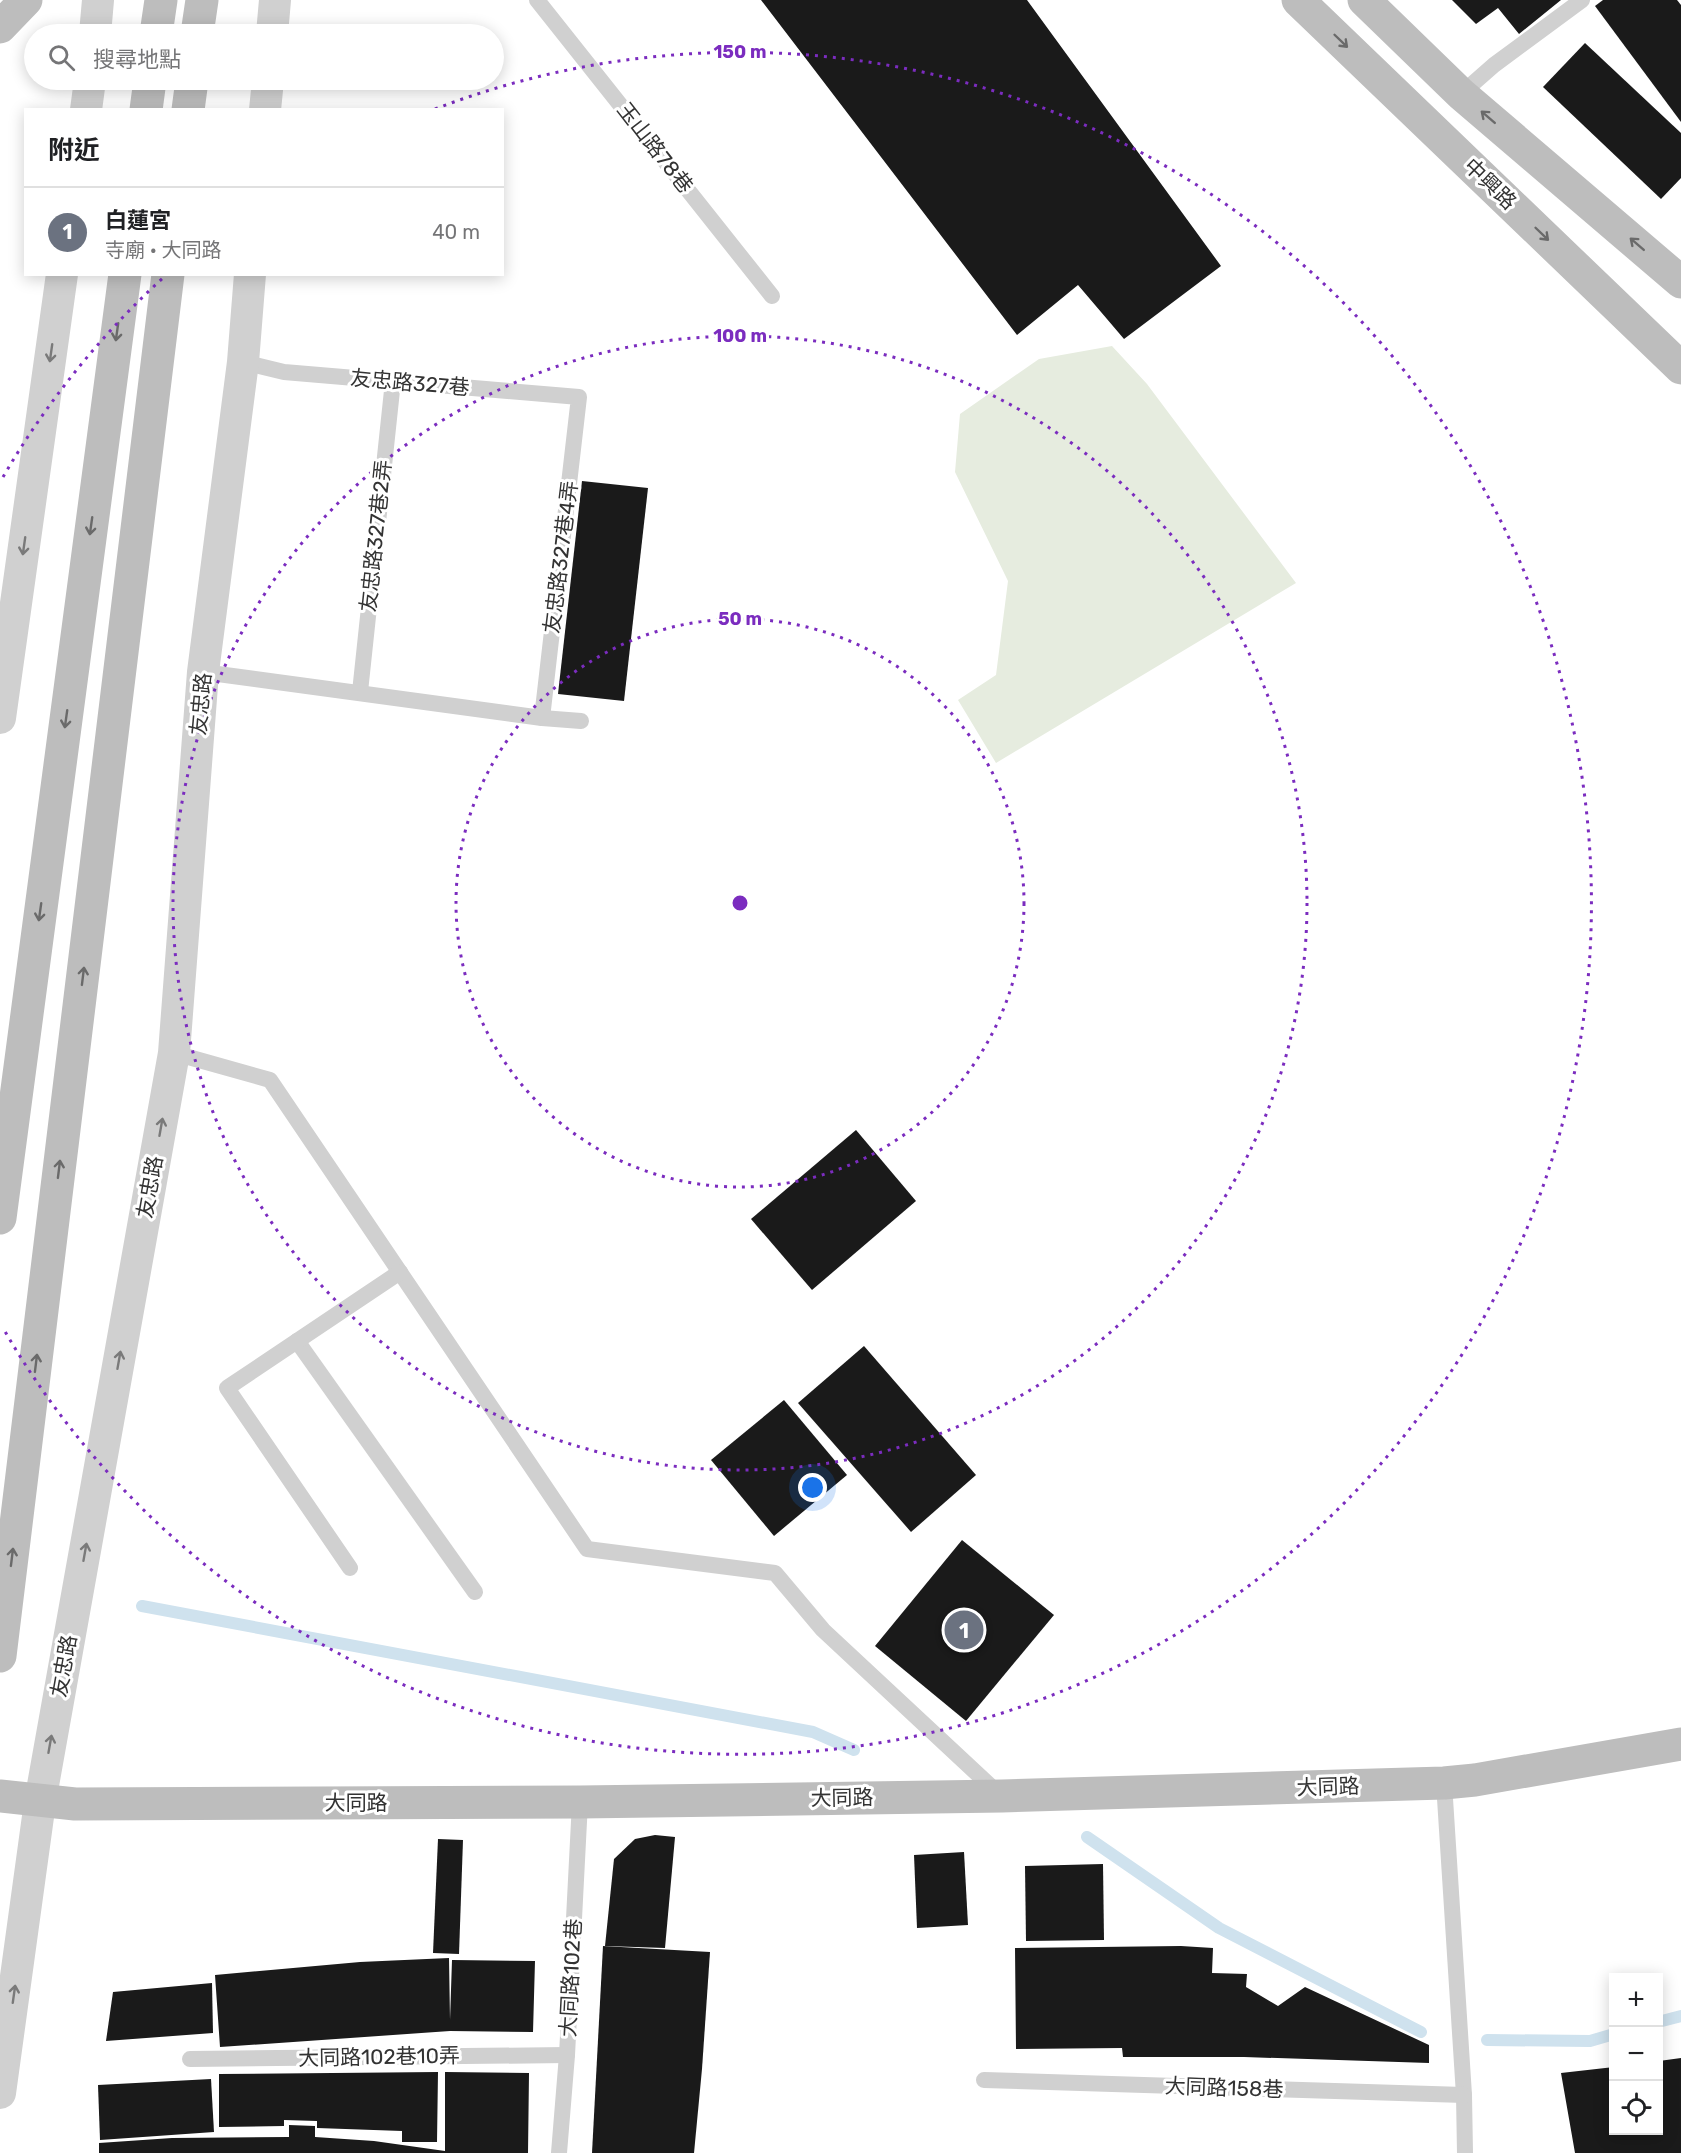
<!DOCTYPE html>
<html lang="zh-TW">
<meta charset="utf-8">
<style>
:root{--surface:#fff;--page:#f2f2f2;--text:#202124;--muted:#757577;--line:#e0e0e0;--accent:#e63946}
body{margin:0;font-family:Rubik,"Noto Sans TC",sans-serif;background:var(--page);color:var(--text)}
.controls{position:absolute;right:18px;bottom:18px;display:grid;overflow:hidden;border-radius:0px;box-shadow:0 3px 15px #0003}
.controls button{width:54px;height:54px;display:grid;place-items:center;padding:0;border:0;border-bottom:2px solid var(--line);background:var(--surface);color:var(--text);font:30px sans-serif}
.you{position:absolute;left:813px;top:1488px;width:21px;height:21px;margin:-15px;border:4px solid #fff;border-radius:50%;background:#1a73e8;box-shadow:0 0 0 9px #1a73e833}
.badge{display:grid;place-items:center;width:39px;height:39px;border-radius:50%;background:var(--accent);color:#fff;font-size:20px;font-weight:700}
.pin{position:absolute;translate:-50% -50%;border:3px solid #fff;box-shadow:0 2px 6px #0006}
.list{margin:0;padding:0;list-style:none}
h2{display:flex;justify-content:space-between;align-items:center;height:78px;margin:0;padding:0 24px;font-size:26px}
h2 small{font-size:20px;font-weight:400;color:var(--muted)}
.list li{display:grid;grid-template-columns:39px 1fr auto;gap:18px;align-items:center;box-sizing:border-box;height:90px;padding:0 24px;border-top:2px solid var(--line)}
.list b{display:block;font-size:22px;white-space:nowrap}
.list p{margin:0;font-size:20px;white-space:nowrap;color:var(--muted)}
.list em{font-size:20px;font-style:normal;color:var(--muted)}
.icon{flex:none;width:33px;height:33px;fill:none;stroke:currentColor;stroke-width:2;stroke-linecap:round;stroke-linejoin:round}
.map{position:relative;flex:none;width:1681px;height:2153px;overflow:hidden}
.search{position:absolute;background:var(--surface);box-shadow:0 3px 15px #0003;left:24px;top:24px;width:480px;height:66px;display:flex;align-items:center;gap:15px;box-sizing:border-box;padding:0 21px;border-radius:33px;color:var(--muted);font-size:22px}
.panel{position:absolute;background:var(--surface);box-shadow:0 3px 15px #0003;left:24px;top:108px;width:480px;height:168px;border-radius:0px}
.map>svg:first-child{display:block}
.green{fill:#e6ecdf}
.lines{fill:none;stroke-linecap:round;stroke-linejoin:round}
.stream{stroke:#cfe2ee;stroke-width:12}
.building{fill:#1a1a1a}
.lane{stroke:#d0d0d0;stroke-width:16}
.street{stroke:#d0d0d0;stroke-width:32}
.secondary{stroke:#bdbdbd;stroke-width:33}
.oneway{stroke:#6a6a6a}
.oneway2{stroke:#7a7a7a}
.ring{fill:none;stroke:#7b2cbf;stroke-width:3;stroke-dasharray:3 6}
.labels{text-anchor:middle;stroke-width:6;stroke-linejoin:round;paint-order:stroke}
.street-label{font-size:21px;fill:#333;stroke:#fff}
.centre{fill:#7b2cbf;stroke:#fff;stroke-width:3}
.ring-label{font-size:18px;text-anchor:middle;font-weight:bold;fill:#7b2cbf;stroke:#fff;stroke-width:6;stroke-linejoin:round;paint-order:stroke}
</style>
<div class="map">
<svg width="1681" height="2153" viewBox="0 0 1681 2153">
<rect width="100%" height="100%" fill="#fff"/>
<polygon class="green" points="1112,346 1147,384 1296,583 996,763 958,700 996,675 1008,581 955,472 960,414 1039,359"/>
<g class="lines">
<g class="stream">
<polyline points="142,1606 813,1732 854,1750"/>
<polyline points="1087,1837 1219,1928 1421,2032"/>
<polyline points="1658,2022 1681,2016"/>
<polyline points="1487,2040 1590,2041 1614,2034"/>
</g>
</g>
<g class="building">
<polygon points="761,0 1027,0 1221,266 1124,339 1078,285 1017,335"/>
<polygon points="1452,0 1561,0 1519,34 1498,8 1476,24"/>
<polygon points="1603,0 1677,0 1681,5 1681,122 1595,6"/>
<polygon points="1585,43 1681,133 1681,178 1661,199 1543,87"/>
<polygon points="582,481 648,488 624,701 558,694"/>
<polygon points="856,1130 916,1201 812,1290 751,1219"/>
<polygon points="864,1346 976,1475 911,1532 798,1403"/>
<polygon points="784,1400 847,1475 774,1536 711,1460"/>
<polygon points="962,1540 1054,1615 966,1721 875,1646"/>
<polygon points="655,1835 675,1837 665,1948 605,1946 614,1859 635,1839"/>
<polygon points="438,1839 463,1840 459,1954 433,1953"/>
<polygon points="964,1852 968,1925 917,1928 914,1855"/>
<polygon points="1103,1864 1104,1940 1026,1941 1025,1866"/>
<polygon points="603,1946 710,1952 702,2069 694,2153 592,2153"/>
<polygon points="1181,1946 1213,1948 1212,1973 1247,1974 1246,1987 1278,2006 1305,1987 1429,2045 1429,2063 1244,2057 1123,2057 1122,2048 1016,2049 1015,1948"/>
<polygon points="449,1958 450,2020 452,1960 535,1961 533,2032 450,2031 220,2047 215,1975 360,1962"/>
<polygon points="212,1983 213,2033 106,2041 113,1992"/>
<polygon points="1681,2058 1681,2153 1575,2153 1561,2073 1614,2067 1614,2130 1658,2130 1659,2061"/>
<polygon points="438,2072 437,2142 402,2142 402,2131 317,2128 317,2121 284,2120 284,2126 219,2127 219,2074"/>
<polygon points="445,2072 529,2073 528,2153 99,2153 99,2143 172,2138 289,2137 289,2125 315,2126 315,2137 374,2141 445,2151"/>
<polygon points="211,2079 214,2132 100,2140 98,2085"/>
</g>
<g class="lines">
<g class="lane">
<polyline points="537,0 772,296"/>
<polyline points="1461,94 1494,65 1582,0"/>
<polyline points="243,362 284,372 579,397 542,718"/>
<polyline points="203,672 542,718 581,721"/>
<polyline points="360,692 393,381"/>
<polyline points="174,1053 270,1080 587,1549 775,1573 823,1630 999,1794"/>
<polyline points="297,1341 475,1592"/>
<polyline points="350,1568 227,1388 400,1272"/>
<polyline points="1444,1783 1464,2095 1465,2153"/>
<polyline points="190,2059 567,2055"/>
<polyline points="984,2080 1464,2095"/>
<polyline points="559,2153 567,2055 580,1802"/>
</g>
<g class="street">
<polyline points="95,34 98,0"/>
<polyline points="272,34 275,0"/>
<polyline points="86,110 90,80"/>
<polyline points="265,110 268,80"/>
<polyline points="0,718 62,274"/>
<polyline points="0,2093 40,1802 174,1053 203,672 243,362 250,274"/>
</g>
<g class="secondary">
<polyline points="1298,0 1681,368"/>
<polyline points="1364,0 1461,94 1681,282"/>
<polyline points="0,27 26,0"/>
<polyline points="156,34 161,0"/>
<polyline points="197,34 202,0"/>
<polyline points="146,110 150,80"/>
<polyline points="188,110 192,80"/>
<polyline points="0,1218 125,274"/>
<polyline points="0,1656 168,274"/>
<polyline points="0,1796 75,1804 580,1802 1002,1796 1444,1783 1475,1780 1681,1744"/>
</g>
</g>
<defs><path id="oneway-shaft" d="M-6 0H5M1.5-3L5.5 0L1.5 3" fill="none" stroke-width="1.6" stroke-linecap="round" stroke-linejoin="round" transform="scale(1.5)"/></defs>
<g class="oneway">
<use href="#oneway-shaft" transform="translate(1341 41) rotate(44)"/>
<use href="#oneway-shaft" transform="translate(1488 117) rotate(-139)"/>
<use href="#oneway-shaft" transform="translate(1542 234) rotate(44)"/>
<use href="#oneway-shaft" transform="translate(1637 244) rotate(-139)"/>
<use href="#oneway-shaft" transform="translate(117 332) rotate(98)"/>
<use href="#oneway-shaft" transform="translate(91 526) rotate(98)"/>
<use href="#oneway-shaft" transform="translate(66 719) rotate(98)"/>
<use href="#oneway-shaft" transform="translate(40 912) rotate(98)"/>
<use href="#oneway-shaft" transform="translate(83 976) rotate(-83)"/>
<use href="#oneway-shaft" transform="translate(59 1169) rotate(-83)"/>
<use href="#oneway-shaft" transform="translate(36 1363) rotate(-83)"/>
<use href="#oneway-shaft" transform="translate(12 1557) rotate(-83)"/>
</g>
<g class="oneway2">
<use href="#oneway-shaft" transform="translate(51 353) rotate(98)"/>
<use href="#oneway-shaft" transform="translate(24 546) rotate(98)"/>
<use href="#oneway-shaft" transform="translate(161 1127) rotate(-80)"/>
<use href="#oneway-shaft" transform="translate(119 1360) rotate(-80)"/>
<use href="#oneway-shaft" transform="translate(85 1552) rotate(-80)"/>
<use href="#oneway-shaft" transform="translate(50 1744) rotate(-80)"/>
<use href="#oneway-shaft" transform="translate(14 1994) rotate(-82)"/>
</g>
<g class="ring">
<circle cx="740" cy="903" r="284"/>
<circle cx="740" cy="903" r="567"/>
<path d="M3 477A851 851 0 0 1 165 276M435 109A851 851 0 1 1 3 1328"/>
</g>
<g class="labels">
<g class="street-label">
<text transform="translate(655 148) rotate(52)" y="7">玉山路78巷</text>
<text transform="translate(1490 184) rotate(44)" y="7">中興路</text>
<text transform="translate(410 383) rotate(5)" y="7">友忠路327巷</text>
<text transform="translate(376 536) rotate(-84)" y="7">友忠路327巷2弄</text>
<text transform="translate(561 557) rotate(-83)" y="7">友忠路327巷4弄</text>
<text transform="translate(201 704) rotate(-85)" y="7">友忠路</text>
<text transform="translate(150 1187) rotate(-80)" y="7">友忠路</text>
<text transform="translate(64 1666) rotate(-80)" y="7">友忠路</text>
<text transform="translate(1328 1787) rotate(-2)" y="7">大同路</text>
<text transform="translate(842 1798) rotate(-1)" y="7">大同路</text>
<text x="356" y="1810">大同路</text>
<text transform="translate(571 1978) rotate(-87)" y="7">大同路102巷</text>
<text transform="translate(379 2057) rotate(-1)" y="7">大同路102巷10弄</text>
<text transform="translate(1224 2088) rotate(2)" y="7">大同路158巷</text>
</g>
</g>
<circle cx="740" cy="903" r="9" class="centre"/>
<g class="ring-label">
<text x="740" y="58">150 m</text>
<text x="740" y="342">100 m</text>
<text x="740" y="625">50 m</text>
</g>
</svg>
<div class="controls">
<button>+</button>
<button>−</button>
<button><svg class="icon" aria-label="locate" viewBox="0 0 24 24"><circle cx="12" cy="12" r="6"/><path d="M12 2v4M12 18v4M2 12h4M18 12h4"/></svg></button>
</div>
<div class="you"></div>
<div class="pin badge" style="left:964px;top:1630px;background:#6b7280">1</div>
<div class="search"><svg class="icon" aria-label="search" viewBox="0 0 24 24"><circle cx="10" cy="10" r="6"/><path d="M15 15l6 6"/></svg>搜尋地點</div>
<section class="panel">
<h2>附近<small></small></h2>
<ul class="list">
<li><span class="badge" style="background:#6b7280">1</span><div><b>白蓮宮</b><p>寺廟 · 大同路</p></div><em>40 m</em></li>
</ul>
</section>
</div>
